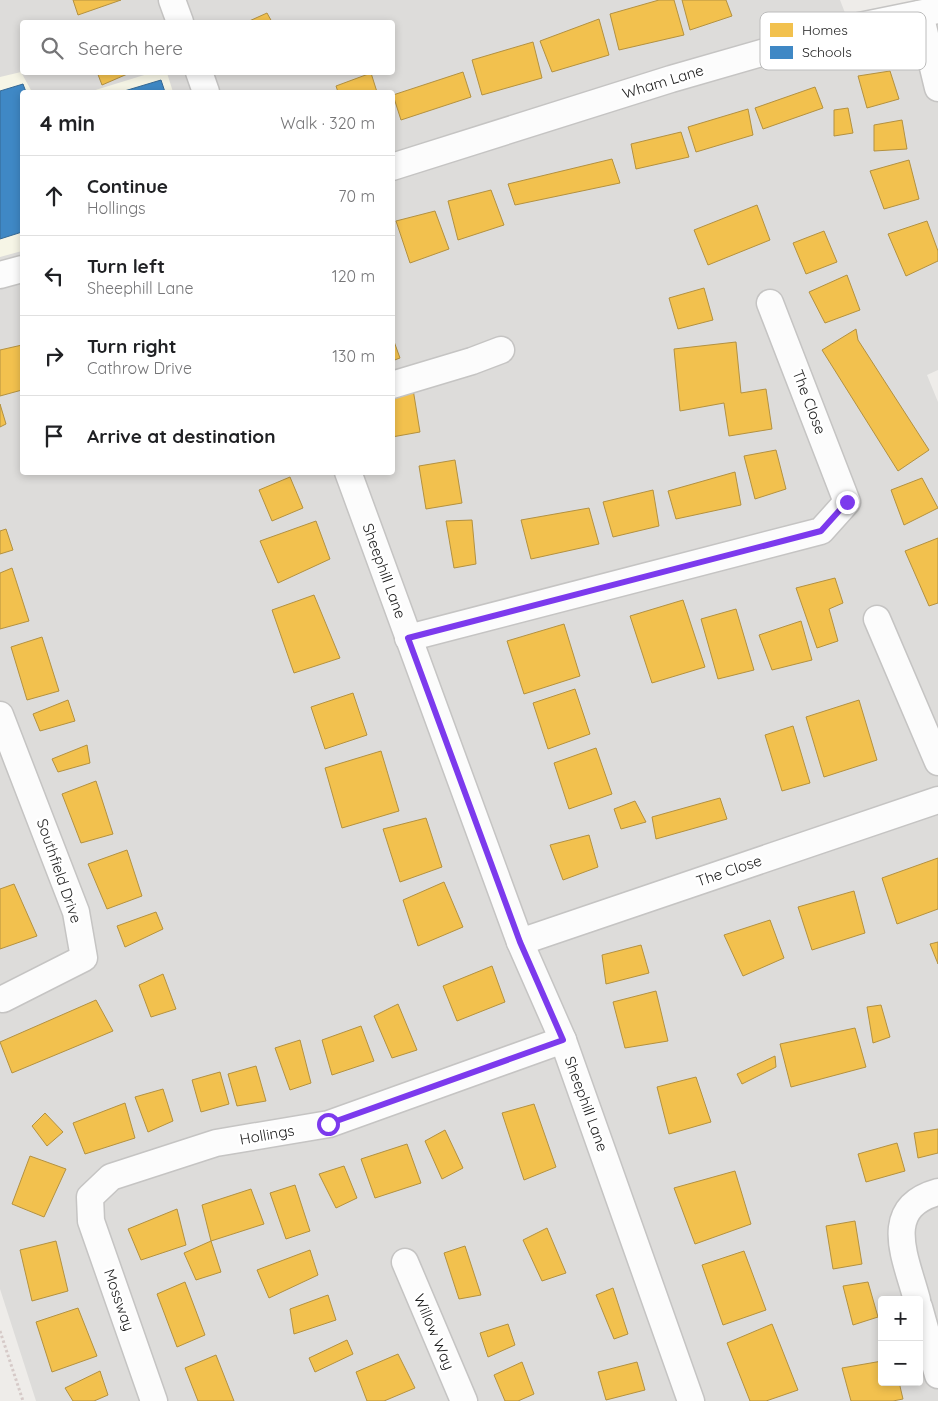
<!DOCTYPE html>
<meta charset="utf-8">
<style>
:root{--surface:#fff;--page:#f2f2f2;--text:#202124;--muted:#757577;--line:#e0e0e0}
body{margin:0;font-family:Quicksand,sans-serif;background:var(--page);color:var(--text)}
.controls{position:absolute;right:15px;bottom:15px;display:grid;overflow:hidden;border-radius:5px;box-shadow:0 2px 8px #0003}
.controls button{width:45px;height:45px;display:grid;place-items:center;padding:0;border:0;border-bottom:1px solid var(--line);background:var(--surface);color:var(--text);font:25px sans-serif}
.stop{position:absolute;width:15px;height:15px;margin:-11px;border:4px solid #7c3aed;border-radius:50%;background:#fff}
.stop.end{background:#7c3aed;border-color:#fff;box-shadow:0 1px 5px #0008}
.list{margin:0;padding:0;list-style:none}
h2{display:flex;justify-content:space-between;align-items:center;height:65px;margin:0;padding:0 20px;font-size:21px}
h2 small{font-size:16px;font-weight:400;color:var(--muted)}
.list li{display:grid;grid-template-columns:32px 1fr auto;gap:15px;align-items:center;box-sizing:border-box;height:80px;padding:0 20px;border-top:1px solid var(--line)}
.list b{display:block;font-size:19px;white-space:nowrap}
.list p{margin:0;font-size:16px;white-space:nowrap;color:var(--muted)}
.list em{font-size:16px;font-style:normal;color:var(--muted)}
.icon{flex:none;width:28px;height:28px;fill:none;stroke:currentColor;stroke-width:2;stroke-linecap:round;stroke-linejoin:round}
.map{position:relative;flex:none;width:938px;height:1401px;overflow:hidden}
.search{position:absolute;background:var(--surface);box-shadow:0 2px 8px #0003;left:20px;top:20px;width:375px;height:55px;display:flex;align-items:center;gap:12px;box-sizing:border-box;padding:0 18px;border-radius:5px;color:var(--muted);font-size:19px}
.panel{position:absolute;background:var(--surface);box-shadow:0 2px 8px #0003;left:20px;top:90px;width:375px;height:385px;border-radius:5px}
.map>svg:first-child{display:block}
.residential{fill:#dddcda;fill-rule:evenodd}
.education{fill:#f6f5e6}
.homes{fill:#f2c14e;stroke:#b39140}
.schools{fill:#3f88c5;stroke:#366994}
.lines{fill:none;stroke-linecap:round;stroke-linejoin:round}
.minor-casing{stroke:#c5c4c3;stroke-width:29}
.path{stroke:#d6cac8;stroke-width:3;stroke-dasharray:2.5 2.5;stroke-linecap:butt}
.minor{stroke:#fcfcfc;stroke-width:26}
.route{stroke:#7c3aed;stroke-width:6}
.labels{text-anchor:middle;stroke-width:5;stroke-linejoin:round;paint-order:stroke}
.street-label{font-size:15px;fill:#202020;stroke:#fff}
.key{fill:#fff;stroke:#bcbcbc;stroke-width:1}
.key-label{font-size:14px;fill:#202020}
</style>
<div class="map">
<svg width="938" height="1401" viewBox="0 0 938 1401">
<rect width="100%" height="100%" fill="#eeece9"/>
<path class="residential" d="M0 0H840L856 41 938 25V370L927 375 938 402V1401H36L0 1289ZM22 22H392V72H22ZM22 92H392V472H22ZM882 1300H919V1382H882Z"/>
<g class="education">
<polygon points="21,72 32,92 22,92 22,251 0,257 0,77"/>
<polygon points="154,72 167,73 173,92 89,92"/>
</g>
<g class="homes">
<polygon points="73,0 121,0 78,15"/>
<polygon points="659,0 674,0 684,35 619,50 610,14"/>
<polygon points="682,0 726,0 732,16 690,30"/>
<polygon points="267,13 272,22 247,22"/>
<polygon points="599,19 609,55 552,72 540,41"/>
<polygon points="533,42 542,78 482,95 472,60"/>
<polygon points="890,71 899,99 867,108 858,76"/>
<polygon points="97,72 132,72 102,85"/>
<polygon points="463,72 471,97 401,120 393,95"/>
<polygon points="371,73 377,92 338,92 336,86"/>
<polygon points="815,87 823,108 763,129 755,108"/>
<polygon points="848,108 853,133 834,136 834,110"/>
<polygon points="748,109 753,135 696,152 688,127"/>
<polygon points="902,120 907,149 874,151 874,125"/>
<polygon points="681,132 689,157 636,169 631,144"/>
<polygon points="612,159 620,183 515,205 508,184"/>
<polygon points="909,160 919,199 884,209 870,171"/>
<polygon points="491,190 504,225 458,240 448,201"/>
<polygon points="757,205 770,240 708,265 694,230"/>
<polygon points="435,211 449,249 410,263 396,221"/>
<polygon points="927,221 938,251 938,261 906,276 888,234"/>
<polygon points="824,231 837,262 806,274 793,243"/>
<polygon points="847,275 860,310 825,323 809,292"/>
<polygon points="704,288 713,320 678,329 669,298"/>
<polygon points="856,329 858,340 929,450 898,471 822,350"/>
<polygon points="392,336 400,358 392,361"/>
<polygon points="736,342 741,393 766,389 772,429 729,436 724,403 680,411 674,349"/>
<polygon points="22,345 22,390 0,396 0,350"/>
<polygon points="413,389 420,432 392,437 392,395"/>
<polygon points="0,404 6,424 0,427"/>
<polygon points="776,450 786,489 755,499 744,456"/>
<polygon points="455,460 462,503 426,509 419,466"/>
<polygon points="735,472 741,505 676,519 668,491"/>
<polygon points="290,477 303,508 272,521 259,490"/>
<polygon points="922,478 938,508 904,525 891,490"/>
<polygon points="653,490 659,526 613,537 603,502"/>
<polygon points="589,508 599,544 531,559 521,520"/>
<polygon points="472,520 476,564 454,568 446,521"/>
<polygon points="316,521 330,559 278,583 260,541"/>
<polygon points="6,529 13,550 0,554 0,531"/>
<polygon points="938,538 938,603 929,606 905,551"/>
<polygon points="12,568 29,621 0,629 0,573"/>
<polygon points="835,578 843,603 829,609 838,641 817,648 796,588"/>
<polygon points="314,595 340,658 294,673 272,610"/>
<polygon points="683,600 705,667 652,683 630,616"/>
<polygon points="736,609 754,670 718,679 701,619"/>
<polygon points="801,621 812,660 772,670 759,635"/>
<polygon points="564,624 580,676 524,694 507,641"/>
<polygon points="42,637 59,691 27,700 11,647"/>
<polygon points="575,689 590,734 548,749 533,703"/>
<polygon points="353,693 367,735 325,749 311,707"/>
<polygon points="68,700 75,721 40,731 33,714"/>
<polygon points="859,700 877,760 824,777 806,717"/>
<polygon points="793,726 810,783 782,791 765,735"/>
<polygon points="87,745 90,763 58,772 52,759"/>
<polygon points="596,748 612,794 569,809 554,763"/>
<polygon points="381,751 399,811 342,828 325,768"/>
<polygon points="96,781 113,834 81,843 62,794"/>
<polygon points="720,798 727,819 656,839 652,817"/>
<polygon points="635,801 646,822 621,829 614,809"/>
<polygon points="426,818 442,867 400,882 383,829"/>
<polygon points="589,835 598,867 563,880 550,845"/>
<polygon points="127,850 142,896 107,909 88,864"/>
<polygon points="938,858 938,909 897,924 882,878"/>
<polygon points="444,882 463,927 418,946 403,900"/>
<polygon points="14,884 37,936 0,949 0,889"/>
<polygon points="854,891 865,933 812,950 798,907"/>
<polygon points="156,912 163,929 125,947 117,926"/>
<polygon points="770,920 784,958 743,976 724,935"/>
<polygon points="938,942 938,964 930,944"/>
<polygon points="641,945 649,973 606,984 602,955"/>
<polygon points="492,966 505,1002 457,1021 443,986"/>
<polygon points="163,974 176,1009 151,1017 139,985"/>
<polygon points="656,991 668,1041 625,1048 613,1002"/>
<polygon points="96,1000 113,1031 12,1073 0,1042"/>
<polygon points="398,1004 417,1050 392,1058 374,1016"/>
<polygon points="881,1005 890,1037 873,1043 867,1007"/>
<polygon points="361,1026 374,1061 332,1075 322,1040"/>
<polygon points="855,1028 866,1067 791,1087 780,1044"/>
<polygon points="300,1040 311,1083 290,1090 275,1048"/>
<polygon points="775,1056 776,1067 742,1084 737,1074"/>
<polygon points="256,1066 266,1101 237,1106 228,1074"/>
<polygon points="220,1072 229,1104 201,1112 192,1080"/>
<polygon points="696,1077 711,1122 669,1134 657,1087"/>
<polygon points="163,1089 173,1121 148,1132 135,1097"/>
<polygon points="125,1103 135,1138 85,1154 73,1123"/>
<polygon points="534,1104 556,1167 524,1180 502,1113"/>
<polygon points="45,1113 63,1132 47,1146 32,1126"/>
<polygon points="938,1129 938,1153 918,1158 914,1133"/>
<polygon points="445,1130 463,1168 442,1179 425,1141"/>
<polygon points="897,1143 905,1171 866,1182 858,1154"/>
<polygon points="407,1144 421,1183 375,1198 361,1159"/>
<polygon points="30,1156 66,1169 44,1217 12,1204"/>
<polygon points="344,1166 357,1198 336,1208 319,1174"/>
<polygon points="735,1171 751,1224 695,1244 674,1188"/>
<polygon points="295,1185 310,1231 286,1239 270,1193"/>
<polygon points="251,1189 264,1224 211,1241 202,1205"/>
<polygon points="177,1209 186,1245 141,1260 128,1229"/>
<polygon points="855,1221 862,1264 833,1269 826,1226"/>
<polygon points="547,1228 566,1273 542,1281 523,1240"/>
<polygon points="56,1241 68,1291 32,1301 20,1250"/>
<polygon points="211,1241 221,1272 196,1280 184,1253"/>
<polygon points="465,1246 481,1295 459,1299 444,1253"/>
<polygon points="310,1250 318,1275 269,1298 257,1270"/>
<polygon points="744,1251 766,1310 723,1325 702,1265"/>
<polygon points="185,1282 205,1335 177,1347 157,1294"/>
<polygon points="868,1282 878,1317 853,1325 843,1286"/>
<polygon points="613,1288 628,1334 614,1339 596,1295"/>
<polygon points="328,1295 336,1320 294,1334 290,1309"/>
<polygon points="78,1308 97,1356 52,1372 36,1322"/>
<polygon points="508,1324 515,1345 488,1357 480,1333"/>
<polygon points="772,1324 798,1390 766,1401 750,1401 727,1343"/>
<polygon points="347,1340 353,1354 315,1372 309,1358"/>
<polygon points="398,1354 415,1388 384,1401 367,1401 356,1372"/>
<polygon points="216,1355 234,1401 198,1401 185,1368"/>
<polygon points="882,1361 882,1382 899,1382 903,1399 893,1401 851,1401 842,1368"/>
<polygon points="522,1362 534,1394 518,1401 505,1401 494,1375"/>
<polygon points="637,1362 645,1390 606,1400 598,1372"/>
<polygon points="100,1371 108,1395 94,1401 73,1401 65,1388"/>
</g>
<g class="schools">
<polygon points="161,80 165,92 121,92"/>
<polygon points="23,84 26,92 22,92 22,232 0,239 0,91"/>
</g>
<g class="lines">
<defs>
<g id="minor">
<polyline points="172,0 180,22"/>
<polyline points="920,14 938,88"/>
<polyline points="199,72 206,92"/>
<polyline points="392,167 671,79 845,29 938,10"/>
<polyline points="0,275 22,269"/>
<polyline points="392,385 472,361 501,350"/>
<polyline points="348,472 520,942 563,1040 691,1401"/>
<polyline points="877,619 938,762"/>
<polyline points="408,638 821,531 847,502 770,303"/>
<polyline points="0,715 76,912 84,958 3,999"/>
<polyline points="520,942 938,800"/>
<polyline points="405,1262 464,1401"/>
<path d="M917 1300C906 1258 880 1208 938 1192"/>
<polyline points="919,1307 938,1375"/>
<polyline points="154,1401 91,1221 90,1197 111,1177 216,1143 329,1124 563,1040"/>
</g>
</defs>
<use href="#minor" class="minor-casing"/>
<polyline class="path" points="0,1331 23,1401"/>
<use href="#minor" class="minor"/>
</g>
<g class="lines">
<polyline class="route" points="328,1124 563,1040 520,942 408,638 821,531 847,502"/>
</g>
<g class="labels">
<g class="street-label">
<text transform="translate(663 82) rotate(-17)" y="5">Wham Lane</text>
<text transform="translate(809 402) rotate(69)" y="5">The Close</text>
<text transform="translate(384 571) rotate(70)" y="5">Sheephill Lane</text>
<text transform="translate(59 871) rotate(71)" y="5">Southfield Drive</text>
<text transform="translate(729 871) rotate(-19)" y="5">The Close</text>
<text transform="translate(586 1104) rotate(70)" y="5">Sheephill Lane</text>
<text transform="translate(267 1135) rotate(-10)" y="5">Hollings</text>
<text transform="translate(119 1300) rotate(71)" y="5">Mossway</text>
<text transform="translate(434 1332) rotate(67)" y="5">Willow Way</text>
</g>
</g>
<rect x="760" y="12" width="166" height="58" rx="8" class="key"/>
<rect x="770" y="23" width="23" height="14" fill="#f2c14e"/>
<rect x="770" y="46" width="23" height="13" fill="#3f88c5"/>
<g class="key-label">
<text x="802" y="35">Homes</text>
<text x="802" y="57">Schools</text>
</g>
</svg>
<div class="controls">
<button>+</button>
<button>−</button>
</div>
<div class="stop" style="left:328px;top:1124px"></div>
<div class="stop end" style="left:847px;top:502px"></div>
<div class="search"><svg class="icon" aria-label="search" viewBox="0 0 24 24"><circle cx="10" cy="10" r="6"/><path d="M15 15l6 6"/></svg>Search here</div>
<section class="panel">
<h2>4 min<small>Walk · 320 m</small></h2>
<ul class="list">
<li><svg class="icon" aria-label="ahead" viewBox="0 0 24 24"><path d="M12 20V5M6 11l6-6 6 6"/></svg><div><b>Continue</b><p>Hollings</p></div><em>70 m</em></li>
<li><svg class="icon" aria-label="left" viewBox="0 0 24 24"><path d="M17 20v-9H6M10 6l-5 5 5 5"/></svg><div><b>Turn left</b><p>Sheephill Lane</p></div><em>120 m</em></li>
<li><svg class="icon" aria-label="right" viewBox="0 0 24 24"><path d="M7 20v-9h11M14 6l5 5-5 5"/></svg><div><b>Turn right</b><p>Cathrow Drive</p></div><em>130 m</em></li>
<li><svg class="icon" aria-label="arrive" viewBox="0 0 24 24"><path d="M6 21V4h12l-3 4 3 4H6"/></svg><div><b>Arrive at destination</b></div></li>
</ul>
</section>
</div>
